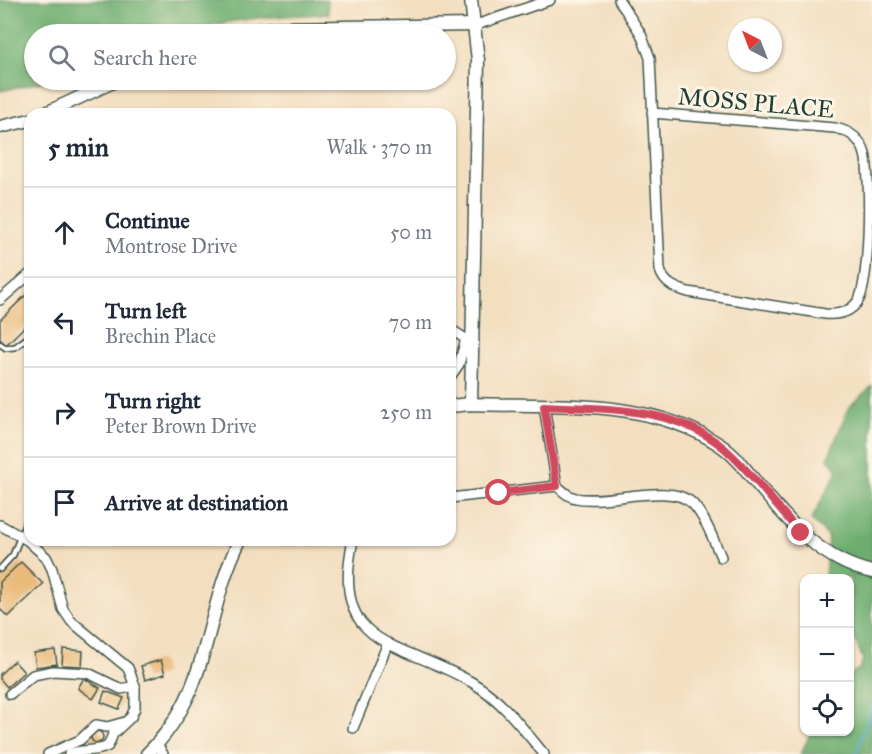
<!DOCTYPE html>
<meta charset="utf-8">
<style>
:root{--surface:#fff;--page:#f2f2f3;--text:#1f2937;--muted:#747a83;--line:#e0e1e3}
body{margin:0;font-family:"IM FELL Great Primer",serif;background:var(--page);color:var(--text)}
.controls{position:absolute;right:18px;bottom:18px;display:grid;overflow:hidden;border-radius:12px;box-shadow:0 2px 4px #0004}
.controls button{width:54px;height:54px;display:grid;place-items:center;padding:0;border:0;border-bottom:2px solid var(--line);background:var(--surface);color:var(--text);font:30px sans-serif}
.compass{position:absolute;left:728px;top:18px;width:54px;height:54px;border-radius:50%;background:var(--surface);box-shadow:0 2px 4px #0004;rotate:318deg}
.stop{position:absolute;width:18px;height:18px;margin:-14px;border:4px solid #d1495b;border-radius:50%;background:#fff}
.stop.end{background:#d1495b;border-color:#fff;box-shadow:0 2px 6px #0008}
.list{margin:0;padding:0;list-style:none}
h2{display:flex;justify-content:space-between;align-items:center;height:78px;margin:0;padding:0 24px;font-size:26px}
h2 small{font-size:20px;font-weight:400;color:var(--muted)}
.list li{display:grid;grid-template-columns:39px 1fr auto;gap:18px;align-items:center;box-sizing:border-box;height:90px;padding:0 24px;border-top:2px solid var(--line)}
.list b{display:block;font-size:22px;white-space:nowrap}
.list p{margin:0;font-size:20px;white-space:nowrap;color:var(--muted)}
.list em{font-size:20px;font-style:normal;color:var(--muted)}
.icon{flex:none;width:33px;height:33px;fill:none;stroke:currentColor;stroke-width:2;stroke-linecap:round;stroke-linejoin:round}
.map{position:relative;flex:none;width:872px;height:754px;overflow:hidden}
.search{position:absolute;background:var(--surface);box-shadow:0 2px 4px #0004;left:24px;top:24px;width:432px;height:66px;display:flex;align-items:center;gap:15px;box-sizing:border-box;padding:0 21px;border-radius:33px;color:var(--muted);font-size:22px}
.panel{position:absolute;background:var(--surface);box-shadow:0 2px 4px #0004;left:24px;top:108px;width:432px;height:438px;border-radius:18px}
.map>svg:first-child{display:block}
.forest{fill:#6dad6f;stroke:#467552;stroke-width:1.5}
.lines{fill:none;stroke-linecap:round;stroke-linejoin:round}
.stream{stroke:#58aed4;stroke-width:2}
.building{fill:#eaba79}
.lane-casing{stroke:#3f5549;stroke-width:8}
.street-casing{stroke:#3f5549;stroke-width:12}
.secondary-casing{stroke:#3f5549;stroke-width:15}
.lane{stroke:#fff;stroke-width:4.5}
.street{stroke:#fff;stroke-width:9}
.secondary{stroke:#fff;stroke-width:12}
.route{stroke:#d1495b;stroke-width:8}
.labels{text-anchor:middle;stroke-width:6;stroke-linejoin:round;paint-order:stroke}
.street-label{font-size:24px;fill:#1f3d34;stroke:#fcf5e5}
</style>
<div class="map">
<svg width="872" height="754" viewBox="0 0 872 754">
<rect width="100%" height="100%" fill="#fcf5e5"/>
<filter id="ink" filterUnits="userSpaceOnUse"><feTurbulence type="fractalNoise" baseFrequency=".0167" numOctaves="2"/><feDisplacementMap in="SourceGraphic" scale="12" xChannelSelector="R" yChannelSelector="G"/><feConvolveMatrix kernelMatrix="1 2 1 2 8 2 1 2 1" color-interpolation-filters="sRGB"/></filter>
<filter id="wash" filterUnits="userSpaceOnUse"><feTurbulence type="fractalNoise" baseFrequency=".008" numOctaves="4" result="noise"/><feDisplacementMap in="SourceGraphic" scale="24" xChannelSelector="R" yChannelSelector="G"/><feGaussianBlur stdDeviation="1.35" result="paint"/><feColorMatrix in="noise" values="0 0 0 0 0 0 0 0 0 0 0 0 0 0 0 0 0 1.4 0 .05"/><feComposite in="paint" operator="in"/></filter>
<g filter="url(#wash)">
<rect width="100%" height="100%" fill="#f3dec0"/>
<g class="forest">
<path d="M0 0H327L328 14C279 16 226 18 179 34H34V80H50L0 91Z"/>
<polygon points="872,386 872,754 801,754 811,732 850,732 850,675 860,668 863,660 850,626 850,578 825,578 828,536 811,520 838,470 828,458 849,407"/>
</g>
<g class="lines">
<polyline class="stream" points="856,754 872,705"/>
</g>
<g id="blocks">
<g class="building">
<polygon points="30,291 30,321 6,345 0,339 0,320"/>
<polygon points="450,298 454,311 450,312"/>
<polygon points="21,562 43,584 8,617 0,609 0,582"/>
<polygon points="63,649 83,651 82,666 62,665"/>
<polygon points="55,650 57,664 36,667 34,653"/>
<polygon points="161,660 165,674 145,680 141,666"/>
<polygon points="14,661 24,672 7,687 0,679 0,674"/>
<polygon points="84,678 100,688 93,699 78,688"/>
<polygon points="105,691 124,698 119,709 101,702"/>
<circle cx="97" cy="737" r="6"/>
</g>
</g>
</g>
<g filter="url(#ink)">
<use href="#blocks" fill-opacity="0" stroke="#3f5549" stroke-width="1.5"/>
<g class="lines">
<defs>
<g id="lane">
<polyline points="0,344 6,348 15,347 30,336"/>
<polyline points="0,569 13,555 30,512"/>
</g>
<g id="street">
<path d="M619 0 641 34 650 58 660 270C664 284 675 288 688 292L825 314C838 315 851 312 858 301 870 284 871 175 865 154 861 139 849 131 835 128L652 113"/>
<polyline points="476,25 550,0"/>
<polyline points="0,300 30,274"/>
<polyline points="450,329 466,339 471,338"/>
<polyline points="450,377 459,364 466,339"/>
<path d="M544 406 557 486C563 491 568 497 576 498 606 505 670 481 693 504 706 519 713 539 721 557"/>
<polyline points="450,498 557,486"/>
<path d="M0 525 27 540 46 557 52 569 63 609 71 621 128 668 135 686V708L131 717 113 734 108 746C96 753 84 748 69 754"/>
<path d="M353 540C329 651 401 640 473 683 502 700 523 729 544 754"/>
<polyline points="10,694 33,675 53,671 88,673 121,689 135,686"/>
<polyline points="353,728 388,643"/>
<polyline points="157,744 163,754"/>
<polyline points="48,754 80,740 96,725 107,727 125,722"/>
</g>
<g id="secondary">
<polyline points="228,34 277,28 476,25"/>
<polyline points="44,114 117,80"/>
<polyline points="0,127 30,120"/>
<polyline points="471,404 478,60 471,0"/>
<path d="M450 406 471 404C554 407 648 397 720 445 735 455 747 471 758 485 790 523 822 561 872 572"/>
<path d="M147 754C212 692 203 613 240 540"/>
</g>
</defs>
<use href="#lane" class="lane-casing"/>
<use href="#street" class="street-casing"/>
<use href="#secondary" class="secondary-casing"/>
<use href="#lane" class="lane"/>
<use href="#street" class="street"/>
<use href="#secondary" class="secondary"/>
</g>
</g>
<g class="lines" filter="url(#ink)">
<path class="route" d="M499 493 557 486 544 406C605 409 674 406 724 448 753 473 775 506 801 533"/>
</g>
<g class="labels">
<g class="street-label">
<text transform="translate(756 103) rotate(5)" y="8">MOSS PLACE</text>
</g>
</g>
</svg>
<div class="controls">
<button>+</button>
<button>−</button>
<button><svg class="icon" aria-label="locate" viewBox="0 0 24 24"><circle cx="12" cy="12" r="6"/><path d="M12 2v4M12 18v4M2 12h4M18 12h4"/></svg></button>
</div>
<svg class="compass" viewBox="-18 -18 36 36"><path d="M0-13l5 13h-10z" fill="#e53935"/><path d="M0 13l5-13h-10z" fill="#747a83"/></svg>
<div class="stop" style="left:499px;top:493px"></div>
<div class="stop end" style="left:801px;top:533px"></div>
<div class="search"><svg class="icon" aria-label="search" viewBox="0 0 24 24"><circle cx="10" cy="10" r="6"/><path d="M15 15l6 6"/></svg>Search here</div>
<section class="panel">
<h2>5 min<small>Walk · 370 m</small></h2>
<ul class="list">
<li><svg class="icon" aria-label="ahead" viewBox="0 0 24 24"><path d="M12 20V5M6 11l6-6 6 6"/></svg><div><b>Continue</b><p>Montrose Drive</p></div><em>50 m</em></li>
<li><svg class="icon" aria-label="left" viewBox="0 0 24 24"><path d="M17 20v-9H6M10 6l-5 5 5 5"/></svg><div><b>Turn left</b><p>Brechin Place</p></div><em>70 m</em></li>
<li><svg class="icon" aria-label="right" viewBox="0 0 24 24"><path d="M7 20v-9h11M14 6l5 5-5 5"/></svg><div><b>Turn right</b><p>Peter Brown Drive</p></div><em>250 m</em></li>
<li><svg class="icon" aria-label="arrive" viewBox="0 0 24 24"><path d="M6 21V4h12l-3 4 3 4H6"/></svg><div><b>Arrive at destination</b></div></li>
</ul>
</section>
</div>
